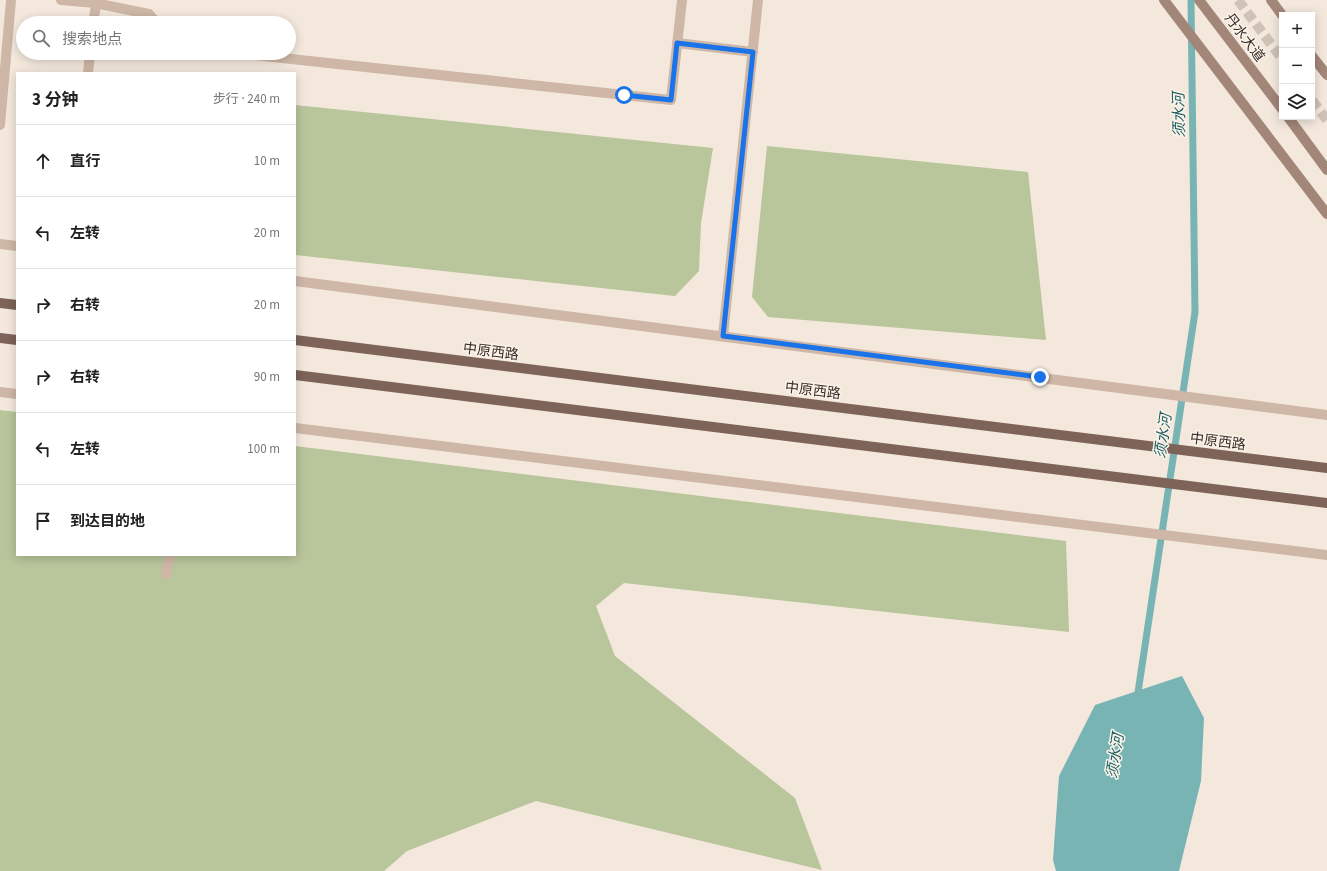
<!DOCTYPE html>
<html lang="zh">
<meta charset="utf-8">
<style>
:root{--surface:#fff;--page:#f2f2f2;--text:#222;--muted:#767676;--line:#e0e0e0}
body{margin:0;font-family:"Source Sans 3","Noto Sans SC",sans-serif;background:var(--page);color:var(--text)}
.controls{position:absolute;right:12px;top:12px;display:grid;overflow:hidden;border-radius:0px;box-shadow:0 2px 10px #0003}
.controls button{width:36px;height:36px;display:grid;place-items:center;padding:0;border:0;border-bottom:1px solid var(--line);background:var(--surface);color:var(--text);font:20px sans-serif}
.stop{position:absolute;width:12px;height:12px;margin:-9px;border:3px solid #1a73e8;border-radius:50%;background:#fff}
.stop.end{background:#1a73e8;border-color:#fff;box-shadow:0 1px 4px #0008}
.list{margin:0;padding:0;list-style:none}
h2{display:flex;justify-content:space-between;align-items:center;height:52px;margin:0;padding:0 16px;font-size:17px}
h2 small{font-size:13px;font-weight:400;color:var(--muted)}
.list li{display:grid;grid-template-columns:26px 1fr auto;gap:12px;align-items:center;box-sizing:border-box;height:72px;padding:0 16px;border-top:1px solid var(--line)}
.list b{display:block;font-size:15px;white-space:nowrap}
.list em{font-size:13px;font-style:normal;color:var(--muted)}
.icon{flex:none;width:22px;height:22px;fill:none;stroke:currentColor;stroke-width:2;stroke-linecap:round;stroke-linejoin:round}
.map{position:relative;flex:none;width:1327px;height:871px;overflow:hidden}
.search{position:absolute;background:var(--surface);box-shadow:0 2px 10px #0003;left:16px;top:16px;width:280px;height:44px;display:flex;align-items:center;gap:10px;box-sizing:border-box;padding:0 14px;border-radius:22px;color:var(--muted);font-size:15px}
.panel{position:absolute;background:var(--surface);box-shadow:0 2px 10px #0003;left:16px;top:72px;width:280px;height:484px;border-radius:0px}
.map>svg:first-child{display:block}
.green{fill:#b9c59b}
.water{fill:#79b4b4}
.lines{fill:none;stroke-linecap:round;stroke-linejoin:round}
.stream{stroke:#79b4b4;stroke-width:7}
.primary-tunnel{stroke:#cfc3b9;stroke-width:10;stroke-dasharray:10 5;stroke-linecap:butt}
.lane{stroke:#ceb7a7;stroke-width:10}
.street{stroke:#ceb7a7;stroke-width:10}
.secondary{stroke:#a28678;stroke-width:10}
.primary{stroke:#7d6358;stroke-width:10}
.route{stroke:#1a73e8;stroke-width:5}
.labels{text-anchor:middle;stroke-width:3;stroke-linejoin:round;paint-order:stroke}
.street-label{font-size:14px;fill:#3a2d28;stroke:#fbf3ea}
.water-label{font-size:15px;font-style:italic;fill:#1a5e60;stroke:#fbf3ea}
</style>
<div class="map">
<svg width="1327" height="871" viewBox="0 0 1327 871">
<rect width="100%" height="100%" fill="#f4e8dd"/>
<g class="green">
<polygon points="295,105 713,148 701,223 699,271 675,296 295,255"/>
<polygon points="767,146 1028,172 1046,340 768,317 752,297"/>
<polygon points="0,410 17,412 17,555 295,555 295,446 1066,541 1069,632 624,583 596,606 615,656 795,798 822,870 536,801 407,851 384,871 0,871"/>
</g>
<polygon class="water" points="1182,676 1204,718 1201,781 1179,871 1056,871 1053,860 1059,776 1095,705"/>
<g class="lines">
<polyline class="stream" points="1137,699 1195,312 1191,0"/>
<g class="primary-tunnel">
<polyline points="1238,0 1282,59"/>
<polyline points="1312,100 1327,120"/>
</g>
<g class="lane">
<polyline points="61,0 95,3 149,14 157,23"/>
<polyline points="93,23 97,0"/>
<polyline points="677,43 753,52"/>
<polyline points="235,53 671,100 682,0"/>
<polyline points="88,73 90,53"/>
<polyline points="0,125 11,0"/>
<polyline points="166,574 170,555"/>
</g>
<g class="street">
<polyline points="0,244 17,246"/>
<polyline points="295,281 1327,415"/>
<polyline points="723,336 758,0"/>
<polyline points="0,392 17,394"/>
<polyline points="295,428 1327,555"/>
</g>
<g class="secondary">
<polyline points="1164,0 1327,214"/>
<polyline points="1199,0 1282,109"/>
<polyline points="1271,0 1282,15"/>
<polyline points="1312,56 1327,75"/>
<polyline points="1288,117 1327,170"/>
</g>
<g class="primary">
<polyline points="0,303 17,305"/>
<polyline points="0,338 17,340"/>
<polyline points="295,340 1327,468"/>
<polyline points="295,375 1327,503"/>
</g>
</g>
<g class="lines">
<polyline class="route" points="624,95 671,100 677,43 753,52 723,336 1040,377"/>
</g>
<g class="labels">
<g class="street-label">
<text transform="translate(1245 37) rotate(53)" y="5">丹水大道</text>
<text transform="translate(491 351) rotate(7)" y="5">中原西路</text>
<text transform="translate(813 390) rotate(7)" y="5">中原西路</text>
<text transform="translate(1218 441) rotate(7)" y="5">中原西路</text>
</g>
<g class="water-label">
<text transform="translate(1179 115) rotate(-91)" y="5">须水河</text>
<text transform="translate(1163 436) rotate(-82)" y="5">须水河</text>
<text transform="translate(1115 756) rotate(-81)" y="5">须水河</text>
</g>
</g>
</svg>
<div class="controls">
<button>+</button>
<button>−</button>
<button><svg class="icon" aria-label="layers" viewBox="0 0 24 24"><path d="M12 4l9 5-9 5-9-5zM3 14l9 5 9-5"/></svg></button>
</div>
<div class="stop" style="left:624px;top:95px"></div>
<div class="stop end" style="left:1040px;top:377px"></div>
<div class="search"><svg class="icon" aria-label="search" viewBox="0 0 24 24"><circle cx="10" cy="10" r="6"/><path d="M15 15l6 6"/></svg>搜索地点</div>
<section class="panel">
<h2>3 分钟<small>步行 · 240 m</small></h2>
<ul class="list">
<li><svg class="icon" aria-label="ahead" viewBox="0 0 24 24"><path d="M12 20V5M6 11l6-6 6 6"/></svg><div><b>直行</b></div><em>10 m</em></li>
<li><svg class="icon" aria-label="left" viewBox="0 0 24 24"><path d="M17 20v-9H6M10 6l-5 5 5 5"/></svg><div><b>左转</b></div><em>20 m</em></li>
<li><svg class="icon" aria-label="right" viewBox="0 0 24 24"><path d="M7 20v-9h11M14 6l5 5-5 5"/></svg><div><b>右转</b></div><em>20 m</em></li>
<li><svg class="icon" aria-label="right" viewBox="0 0 24 24"><path d="M7 20v-9h11M14 6l5 5-5 5"/></svg><div><b>右转</b></div><em>90 m</em></li>
<li><svg class="icon" aria-label="left" viewBox="0 0 24 24"><path d="M17 20v-9H6M10 6l-5 5 5 5"/></svg><div><b>左转</b></div><em>100 m</em></li>
<li><svg class="icon" aria-label="arrive" viewBox="0 0 24 24"><path d="M6 21V4h12l-3 4 3 4H6"/></svg><div><b>到达目的地</b></div></li>
</ul>
</section>
</div>
